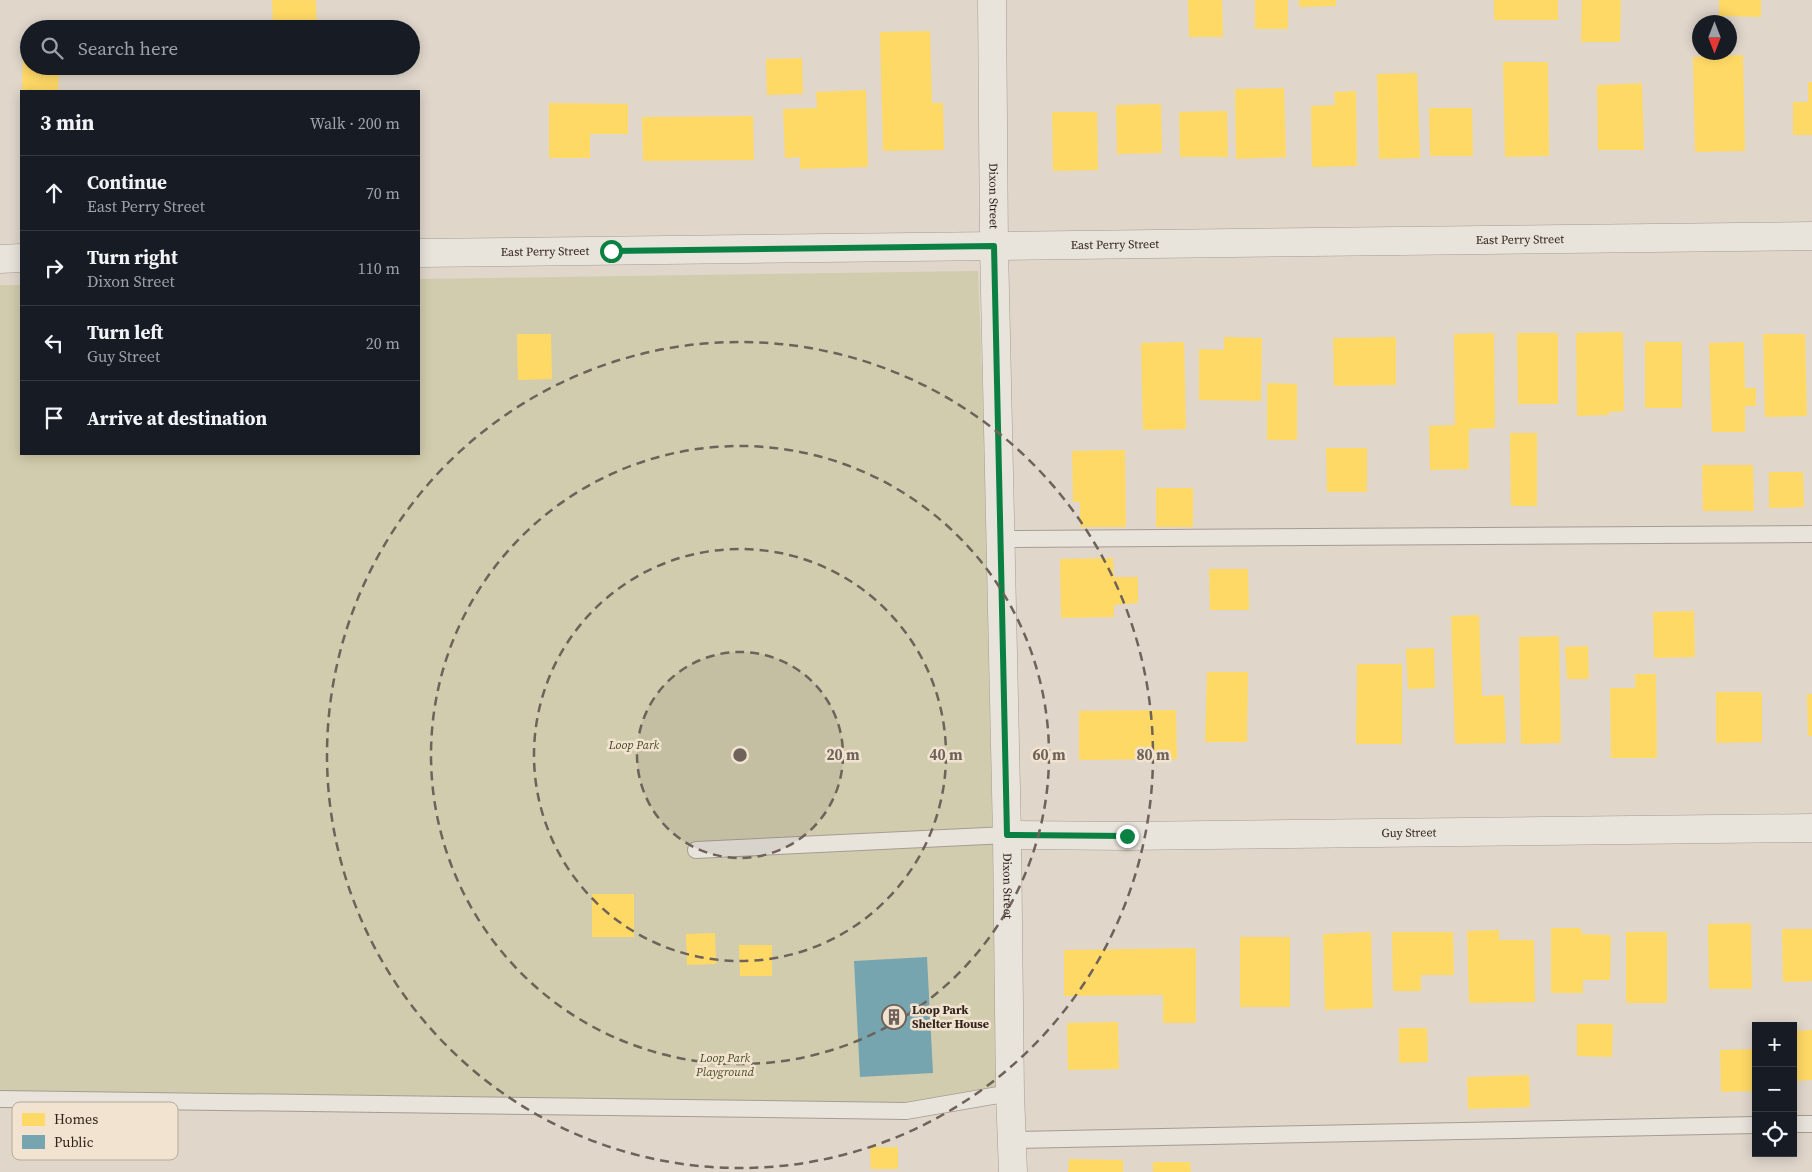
<!DOCTYPE html>
<meta charset="utf-8">
<style>
:root{--surface:#171b24;--page:#20242c;--text:#f1f3f6;--muted:#9ea1a6;--line:#363941}
body{margin:0;font-family:"Source Serif 4",serif;background:var(--page);color:var(--text)}
.controls{position:absolute;right:15px;bottom:15px;display:grid;overflow:hidden;border-radius:0px;box-shadow:0 2px 12px #0003}
.controls button{width:45px;height:45px;display:grid;place-items:center;padding:0;border:0;border-bottom:1px solid var(--line);background:var(--surface);color:var(--text);font:25px sans-serif}
.compass{position:absolute;left:1692px;top:15px;width:45px;height:45px;border-radius:50%;background:var(--surface);box-shadow:0 2px 12px #0003;rotate:180deg}
.stop{position:absolute;width:15px;height:15px;margin:-11px;border:4px solid #0b8043;border-radius:50%;background:#fff}
.stop.end{background:#0b8043;border-color:#fff;box-shadow:0 1px 5px #0008}
.list{margin:0;padding:0;list-style:none}
h2{display:flex;justify-content:space-between;align-items:center;height:65px;margin:0;padding:0 20px;font-size:21px}
h2 small{font-size:16px;font-weight:400;color:var(--muted)}
.list li{display:grid;grid-template-columns:32px 1fr auto;gap:15px;align-items:center;box-sizing:border-box;height:75px;padding:0 20px;border-top:1px solid var(--line)}
.list b{display:block;font-size:19px;white-space:nowrap}
.list p{margin:0;font-size:16px;white-space:nowrap;color:var(--muted)}
.list em{font-size:16px;font-style:normal;color:var(--muted)}
.icon{flex:none;width:28px;height:28px;fill:none;stroke:currentColor;stroke-width:2;stroke-linecap:round;stroke-linejoin:round}
.map{position:relative;flex:none;width:1812px;height:1172px;overflow:hidden}
.search{position:absolute;background:var(--surface);box-shadow:0 2px 12px #0003;left:20px;top:20px;width:400px;height:55px;display:flex;align-items:center;gap:12px;box-sizing:border-box;padding:0 18px;border-radius:28px;color:var(--muted);font-size:19px}
.panel{position:absolute;background:var(--surface);box-shadow:0 2px 12px #0003;left:20px;top:90px;width:400px;height:365px;border-radius:0px}
.map>svg:first-child{display:block}
.green{fill:#d1ccad}
.homes{fill:#ffd966}
.public{fill:#76a5af}
.lines{fill:none;stroke-linecap:round;stroke-linejoin:round}
.service-casing{stroke:#a59c93;stroke-width:18}
.minor-casing{stroke:#a59c93;stroke-width:29}
.service{stroke:#e8e3db;stroke-width:16}
.minor{stroke:#e8e3db;stroke-width:28}
.route{stroke:#0b8043;stroke-width:6}
.ring{fill:none;stroke:#6e625a;stroke-width:2.5;stroke-dasharray:9 6}
.labels{text-anchor:middle;stroke-width:5;stroke-linejoin:round;paint-order:stroke}
.street-label{font-size:12px;fill:#31241d;stroke:#f1e3cf}
.park-label{font-size:12px;font-style:italic;fill:#484c26;stroke:#f1e3cf}
.poi-label{font-size:12px;font-weight:bold;fill:#31241d;stroke:#f1e3cf;text-anchor:start}
.key{fill:#f1e3cf;stroke:#b7aa9a;stroke-width:1}
.key-label{font-size:14px;fill:#31241d}
.centre{fill:#6e625a;stroke:#f1e3cf;stroke-width:2.5}
.ring-label{font-size:15px;text-anchor:middle;font-weight:bold;fill:#6e625a;stroke:#f1e3cf;stroke-width:5;stroke-linejoin:round;paint-order:stroke}
</style>
<div class="map">
<svg width="1812" height="1172" viewBox="0 0 1812 1172">
<rect width="100%" height="100%" fill="#e0d6ca"/>
<polygon class="green" points="978,271 1010,1093 906,1111 0,1099 0,285 21,285 21,454 419,454 419,279"/>
<g class="homes">
<polygon points="272,0 316,0 317,29 273,29"/>
<polygon points="1188,0 1222,0 1223,37 1189,37"/>
<rect x="1255" y="0" width="33" height="29"/>
<polygon points="1299,0 1336,0 1336,6 1299,7"/>
<rect x="1494" y="0" width="64" height="20"/>
<polygon points="1582,0 1621,0 1620,42 1581,42"/>
<polygon points="1719,0 1761,0 1761,17 1719,16"/>
<polygon points="930,31 932,103 943,103 944,150 883,151 880,32"/>
<polygon points="1743,55 1745,151 1695,152 1693,57"/>
<polygon points="23,58 29,58 29,66 59,66 58,91 22,91"/>
<polygon points="802,58 803,94 767,95 766,59"/>
<polygon points="1503,62 1548,62 1549,156 1505,157"/>
<polygon points="1417,73 1420,158 1379,159 1377,74"/>
<polygon points="1808,82 1812,82 1812,135 1793,135 1793,102 1808,102"/>
<polygon points="1642,83 1644,150 1598,150 1597,85"/>
<polygon points="1284,88 1286,157 1236,159 1235,89"/>
<polygon points="866,90 868,167 800,169 800,157 785,158 783,109 817,108 816,92"/>
<polygon points="1356,91 1357,166 1312,167 1311,106 1335,105 1334,92"/>
<polygon points="549,103 628,104 628,134 590,134 590,158 549,158"/>
<polygon points="1161,104 1162,153 1117,154 1116,105"/>
<polygon points="1429,108 1472,108 1473,156 1430,156"/>
<polygon points="1227,111 1228,157 1180,157 1179,112"/>
<polygon points="1052,112 1097,112 1098,170 1053,171"/>
<polygon points="753,116 754,160 643,161 642,117"/>
<polygon points="1623,332 1624,411 1609,412 1609,415 1577,416 1576,333"/>
<polygon points="1494,333 1495,428 1469,429 1469,469 1430,470 1429,426 1455,425 1454,334"/>
<polygon points="1517,333 1558,333 1558,404 1518,404"/>
<polygon points="517,334 551,334 552,379 518,380"/>
<polygon points="1763,334 1805,334 1807,416 1765,417"/>
<polygon points="1224,337 1262,338 1261,401 1199,400 1199,349 1224,350"/>
<polygon points="1396,337 1396,385 1334,386 1333,338"/>
<polygon points="1184,342 1186,429 1143,430 1141,343"/>
<rect x="1645" y="342" width="37" height="66"/>
<polygon points="1744,342 1745,388 1756,388 1756,406 1745,406 1745,432 1712,432 1709,343"/>
<polygon points="1267,383 1297,384 1297,440 1267,440"/>
<polygon points="1510,433 1537,433 1537,506 1511,506"/>
<polygon points="1326,448 1367,448 1367,492 1327,492"/>
<polygon points="1125,450 1126,527 1080,527 1080,502 1073,502 1072,451"/>
<polygon points="1702,465 1753,465 1754,511 1703,511"/>
<polygon points="1769,472 1803,472 1804,507 1769,508"/>
<rect x="1156" y="488" width="37" height="39"/>
<polygon points="1113,558 1114,577 1138,577 1138,603 1114,605 1114,617 1061,618 1060,559"/>
<polygon points="1209,569 1248,569 1249,610 1210,610"/>
<polygon points="1694,611 1695,657 1654,658 1653,612"/>
<polygon points="1479,615 1482,696 1504,695 1506,743 1455,744 1451,616"/>
<polygon points="1559,636 1561,743 1521,744 1519,637"/>
<polygon points="1588,646 1589,679 1567,679 1565,647"/>
<polygon points="1434,648 1435,688 1408,689 1406,649"/>
<polygon points="1357,664 1402,664 1402,744 1356,744"/>
<polygon points="1207,672 1248,672 1247,742 1205,742"/>
<polygon points="1635,674 1656,674 1657,758 1611,758 1610,688 1635,688"/>
<polygon points="1716,692 1762,692 1762,742 1716,743"/>
<polygon points="1807,694 1812,694 1812,736 1808,736"/>
<polygon points="1176,710 1177,759 1079,760 1079,711"/>
<rect x="592" y="894" width="42" height="43"/>
<polygon points="1751,923 1752,989 1709,989 1708,924"/>
<polygon points="1551,928 1581,928 1581,934 1611,935 1610,980 1583,980 1583,993 1551,993"/>
<polygon points="1782,929 1812,929 1812,981 1783,982"/>
<polygon points="1499,930 1499,940 1534,940 1535,1002 1469,1003 1467,931"/>
<polygon points="1371,932 1373,1008 1325,1010 1323,934"/>
<polygon points="1392,932 1453,932 1454,975 1421,975 1421,991 1393,991"/>
<rect x="1626" y="932" width="41" height="71"/>
<polygon points="715,933 716,964 687,965 686,934"/>
<rect x="1240" y="937" width="50" height="70"/>
<polygon points="739,945 772,945 772,976 740,976"/>
<polygon points="1196,948 1196,1023 1163,1023 1163,995 1064,996 1064,950"/>
<polygon points="1118,1022 1119,1069 1068,1070 1067,1023"/>
<polygon points="1577,1024 1613,1024 1612,1057 1577,1056"/>
<polygon points="1399,1028 1427,1028 1428,1062 1399,1063"/>
<polygon points="1812,1030 1812,1080 1793,1081 1793,1031"/>
<polygon points="1756,1049 1756,1091 1721,1092 1720,1050"/>
<polygon points="1529,1075 1530,1107 1468,1109 1467,1077"/>
<polygon points="870,1147 898,1147 898,1169 871,1169"/>
<polygon points="1069,1159 1123,1160 1123,1172 1068,1172"/>
<polygon points="1153,1162 1190,1162 1191,1172 1153,1172"/>
</g>
<polygon class="public" points="927,957 933,1073 860,1077 854,961"/>
<g class="lines">
<defs>
<g id="service">
<polyline points="1001,539 1812,534"/>
<polyline points="696,850 1007,835"/>
<polyline points="0,1099 906,1111 1010,1093"/>
<polyline points="1793,1124 1812,1124"/>
<polyline points="1013,1140 1756,1125"/>
</g>
<g id="minor">
<path id="s1" d="M992 0 994 246 1007 835 1010 1093 1013 1172"/>
<path id="s2" d="M419 253 1812 236"/>
<polyline points="0,259 21,258"/>
<path id="s3" d="M1007 835 1127 836 1812 828"/>
</g>
</defs>
<use href="#service" class="service-casing"/>
<use href="#minor" class="minor-casing"/>
<use href="#service" class="service"/>
<use href="#minor" class="minor"/>
</g>
<g class="lines">
<polyline class="route" points="611,251 994,246 1007,835 1127,836"/>
</g>
<circle cx="740" cy="755" r="103" fill="#6e625a" fill-opacity=".12"/>
<g class="ring">
<circle cx="740" cy="755" r="103"/>
<circle cx="740" cy="755" r="206"/>
<circle cx="740" cy="755" r="309"/>
<circle cx="740" cy="755" r="413"/>
</g>
<defs>
<symbol id="building-ring" viewBox="-11 -11 22 22"><circle r="9.5" fill="#f1e3cf" stroke="#6e625a" stroke-width="1.5"/><path d="M-4-6H4V6H1V3H-1V6H-4ZM-2.5-4.3h1.7v1.8h-1.7ZM.8-4.3h1.7v1.8H.8ZM-2.5-1h1.7V.8h-1.7ZM.8-1h1.7V.8H.8Z" fill="#6e625a"/></symbol>
</defs>
<g fill-rule="evenodd">
<use href="#building-ring" x="880" y="1003" width="28" height="28"/>
</g>
<g class="labels">
<g class="street-label">
<text dy="4" stroke="none"><textPath href="#s1" startOffset="196">Dixon Street</textPath></text>
<text dy="4" stroke="none"><textPath href="#s2" startOffset="1101">East Perry Street</textPath></text>
<text dy="4" stroke="none"><textPath href="#s2" startOffset="696">East Perry Street</textPath></text>
<text dy="4" stroke="none"><textPath href="#s2" startOffset="126">East Perry Street</textPath></text>
<text dy="4" stroke="none"><textPath href="#s3" startOffset="402">Guy Street</textPath></text>
<text dy="4" stroke="none"><textPath href="#s1" startOffset="886">Dixon Street</textPath></text>
</g>
<g class="park-label">
<text x="634" y="749">Loop Park</text>
<text x="725" y="1062">Loop Park<tspan x="725" dy="14">Playground</tspan></text>
</g>
<g class="poi-label">
<text x="912" y="1014">Loop Park<tspan x="912" dy="14">Shelter House</tspan></text>
</g>
</g>
<rect x="12" y="1102" width="166" height="58" rx="8" class="key"/>
<rect x="22" y="1113" width="23" height="13" fill="#ffd966"/>
<rect x="22" y="1135" width="23" height="14" fill="#76a5af"/>
<g class="key-label">
<text x="54" y="1124">Homes</text>
<text x="54" y="1147">Public</text>
</g>
<circle cx="740" cy="755" r="8" class="centre"/>
<g class="ring-label">
<text x="843" y="760">20 m</text>
<text x="946" y="760">40 m</text>
<text x="1049" y="760">60 m</text>
<text x="1153" y="760">80 m</text>
</g>
</svg>
<div class="controls">
<button>+</button>
<button>−</button>
<button><svg class="icon" aria-label="locate" viewBox="0 0 24 24"><circle cx="12" cy="12" r="6"/><path d="M12 2v4M12 18v4M2 12h4M18 12h4"/></svg></button>
</div>
<svg class="compass" viewBox="-18 -18 36 36"><path d="M0-13l5 13h-10z" fill="#e53935"/><path d="M0 13l5-13h-10z" fill="#9ea1a6"/></svg>
<div class="stop" style="left:611px;top:251px"></div>
<div class="stop end" style="left:1127px;top:836px"></div>
<div class="search"><svg class="icon" aria-label="search" viewBox="0 0 24 24"><circle cx="10" cy="10" r="6"/><path d="M15 15l6 6"/></svg>Search here</div>
<section class="panel">
<h2>3 min<small>Walk · 200 m</small></h2>
<ul class="list">
<li><svg class="icon" aria-label="ahead" viewBox="0 0 24 24"><path d="M12 20V5M6 11l6-6 6 6"/></svg><div><b>Continue</b><p>East Perry Street</p></div><em>70 m</em></li>
<li><svg class="icon" aria-label="right" viewBox="0 0 24 24"><path d="M7 20v-9h11M14 6l5 5-5 5"/></svg><div><b>Turn right</b><p>Dixon Street</p></div><em>110 m</em></li>
<li><svg class="icon" aria-label="left" viewBox="0 0 24 24"><path d="M17 20v-9H6M10 6l-5 5 5 5"/></svg><div><b>Turn left</b><p>Guy Street</p></div><em>20 m</em></li>
<li><svg class="icon" aria-label="arrive" viewBox="0 0 24 24"><path d="M6 21V4h12l-3 4 3 4H6"/></svg><div><b>Arrive at destination</b></div></li>
</ul>
</section>
</div>
